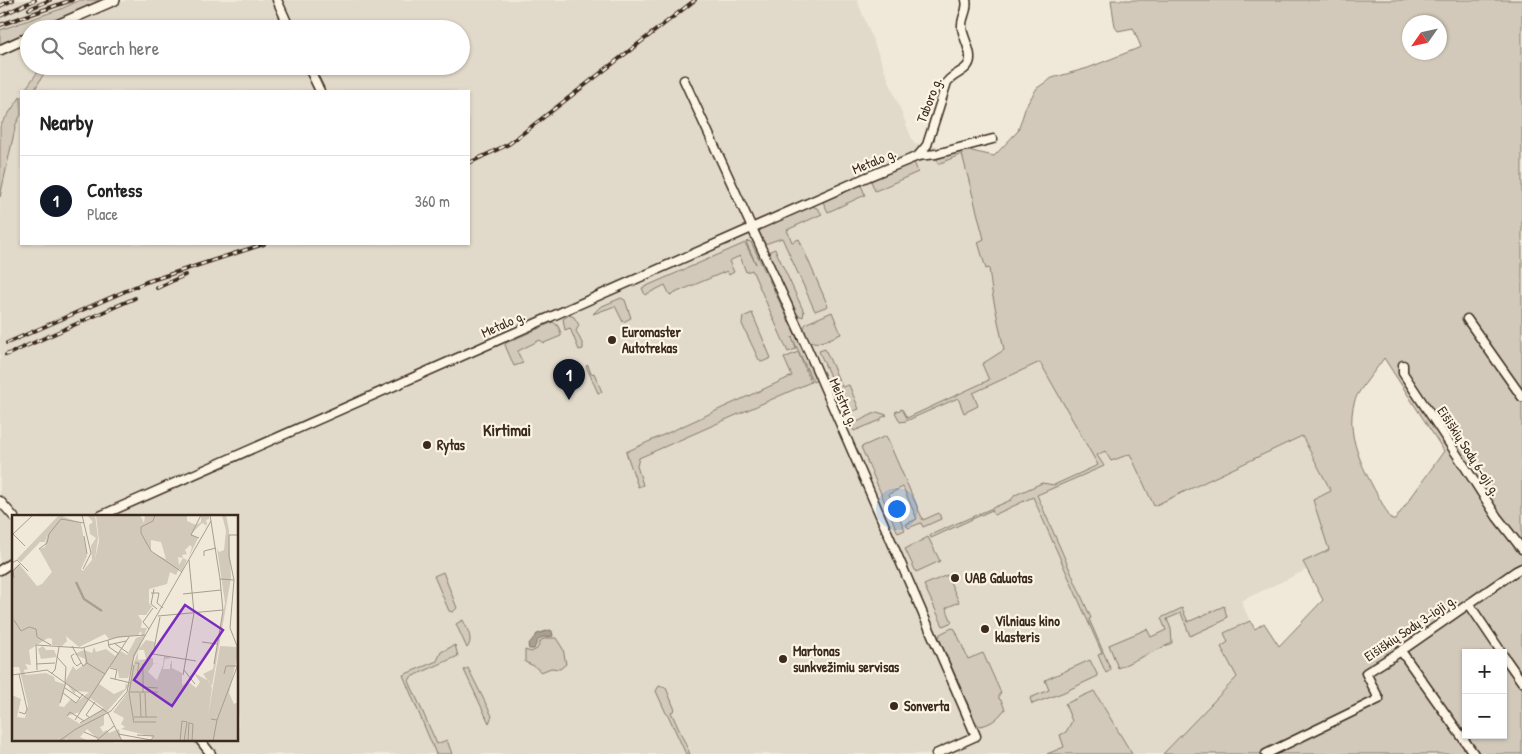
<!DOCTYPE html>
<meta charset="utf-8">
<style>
:root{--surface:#fff;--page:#f2f2f2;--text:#222;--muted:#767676;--line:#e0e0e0;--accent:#111827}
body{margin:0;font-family:"Patrick Hand",sans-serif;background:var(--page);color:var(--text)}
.controls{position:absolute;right:15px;bottom:15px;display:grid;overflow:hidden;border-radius:0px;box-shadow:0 1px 4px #0004}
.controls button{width:45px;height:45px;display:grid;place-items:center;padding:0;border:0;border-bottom:1px solid var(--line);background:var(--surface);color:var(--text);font:25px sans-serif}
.compass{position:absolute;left:1402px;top:15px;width:45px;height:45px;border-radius:50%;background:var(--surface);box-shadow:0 1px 4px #0004;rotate:236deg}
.you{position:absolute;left:896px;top:508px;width:18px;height:18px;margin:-12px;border:4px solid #fff;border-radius:50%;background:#1a73e8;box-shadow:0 0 0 8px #1a73e833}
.badge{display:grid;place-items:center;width:32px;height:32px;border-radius:50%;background:var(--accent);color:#fff;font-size:16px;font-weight:700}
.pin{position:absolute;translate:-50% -41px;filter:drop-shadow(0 1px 2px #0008)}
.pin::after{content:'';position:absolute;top:26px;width:18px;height:15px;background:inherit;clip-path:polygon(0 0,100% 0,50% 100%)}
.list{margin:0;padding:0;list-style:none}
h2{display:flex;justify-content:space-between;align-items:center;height:65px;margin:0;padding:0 20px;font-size:21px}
h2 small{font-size:16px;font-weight:400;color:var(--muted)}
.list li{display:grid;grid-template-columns:32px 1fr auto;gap:15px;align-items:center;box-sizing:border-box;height:90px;padding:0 20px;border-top:1px solid var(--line)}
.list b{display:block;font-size:19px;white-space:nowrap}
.list p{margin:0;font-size:16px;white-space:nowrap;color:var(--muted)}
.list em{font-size:16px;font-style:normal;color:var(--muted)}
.icon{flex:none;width:28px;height:28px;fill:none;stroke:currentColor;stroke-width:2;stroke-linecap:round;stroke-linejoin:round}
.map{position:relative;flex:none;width:1522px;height:754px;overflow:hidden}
.search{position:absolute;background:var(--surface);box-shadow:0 1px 4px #0004;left:20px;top:20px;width:450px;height:55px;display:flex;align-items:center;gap:12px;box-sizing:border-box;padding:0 18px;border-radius:28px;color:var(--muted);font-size:19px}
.panel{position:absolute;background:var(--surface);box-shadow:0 1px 4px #0004;left:20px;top:90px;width:450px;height:155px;border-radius:0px}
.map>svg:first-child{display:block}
.built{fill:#e1d9c9;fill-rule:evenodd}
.green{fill:#d2c9ba;stroke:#867a6c;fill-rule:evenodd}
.water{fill:#aaa091;stroke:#7e7163}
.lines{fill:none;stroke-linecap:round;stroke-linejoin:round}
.minor-casing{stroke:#3b2a1e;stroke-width:11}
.tertiary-casing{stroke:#3b2a1e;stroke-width:12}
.minor{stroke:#fcf5e5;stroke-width:8}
.tertiary{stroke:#fcf5e5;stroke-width:9}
.rail-casing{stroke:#3b2a1e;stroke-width:4}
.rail{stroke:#fcf5e5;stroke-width:2;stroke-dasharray:5.5;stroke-linecap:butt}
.poi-dot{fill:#3b2a1e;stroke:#fcf5e5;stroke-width:2}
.labels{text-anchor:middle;stroke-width:4.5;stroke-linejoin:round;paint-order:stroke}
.street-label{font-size:14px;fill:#3b2a1e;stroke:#fcf5e5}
.poi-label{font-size:14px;font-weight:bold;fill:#3b2a1e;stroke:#fcf5e5;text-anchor:start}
.quarter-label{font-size:16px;font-weight:bold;fill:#3b2a1e;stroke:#fcf5e5}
.inset-river{fill:none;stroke:#aaa091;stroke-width:2.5}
.inset-road{fill:none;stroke:#a89d8e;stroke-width:1}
.view{fill:#7b2cbf;fill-opacity:0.15;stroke:#7b2cbf;stroke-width:2.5}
.inset-edge{fill:none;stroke:#3b2a1e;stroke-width:2.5}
</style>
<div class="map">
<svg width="1522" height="754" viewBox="0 0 1522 754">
<rect width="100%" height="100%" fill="#f0e9d9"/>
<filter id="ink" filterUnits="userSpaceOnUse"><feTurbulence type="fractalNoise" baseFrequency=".02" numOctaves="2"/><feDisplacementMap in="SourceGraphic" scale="10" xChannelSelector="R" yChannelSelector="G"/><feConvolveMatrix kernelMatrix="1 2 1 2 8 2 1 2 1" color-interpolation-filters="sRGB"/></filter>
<g filter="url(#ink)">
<g class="built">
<polygon points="0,0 80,0 61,9 0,30"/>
<path d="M126 0H857L914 144 963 149 984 221 992 292 1041 359 1097 455 1105 451 1130 454 1154 506 1302 436 1331 492 1313 500 1330 550 1303 562 1306 570 1241 601 1250 621 1224 633 1228 642 1237 677 1163 754H1132L1094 691 1066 732 1064 747 1047 754H960L958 752 952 754H0V54L29 42V66H461V29H60ZM21 91H469V244H21ZM14 516H238V740H14ZM955 629 968 659 983 653 1001 693 999 694V699L1001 700 976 723Z"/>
</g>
<g class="green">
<polygon points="80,0 100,0 34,29 29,29 29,31 0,44 0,30 61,9"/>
<path d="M1111 0H1522V754H1163L1237 677 1221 647 1228 642 1224 633 1250 621 1255 629 1264 623 1279 646 1323 600 1303 562 1329 550 1313 500 1331 491 1302 436 1154 506 1130 454 1111 461 1105 451 1097 455 1104 466 1037 495 1091 618 1089 619 1111 670 1106 673 1098 655 1102 653 1033 497 994 515 992 510 931 538 930 535 1011 500 1015 495 1042 483 1054 485 1098 465 1040 362 973 393 978 406 964 413 958 398 906 421 900 422 895 412 902 409 907 418 989 380 982 364 1004 350 992 292 989 268 986 269 978 242 984 239 962 154 938 164 937 159 963 149 994 156 1018 131 1026 106 1037 88 1052 78 1088 68 1141 47 1133 28 1118 31 1115 27ZM1410 22H1440V52H1410ZM1384 358 1444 451 1395 520H1392L1389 516C1371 482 1342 440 1355 400 1359 389 1377 369 1384 358ZM1466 653H1503V735H1466Z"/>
<polygon points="42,66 48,66 34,91 24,91"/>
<polygon points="21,96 21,115 16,124 0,197 0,126"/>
<polygon points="914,162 918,172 875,191 871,181"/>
<polygon points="861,185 865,195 828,212 823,202"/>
<polygon points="812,206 817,208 822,214 787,230 792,242 799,239 828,306 815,311 782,238 765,244 759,232 763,227"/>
<polygon points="749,241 751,242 817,380 813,382 792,337 796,349 788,352 752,270 746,272 740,256 729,261 734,272 729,275 727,271 670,295 665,285 645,295 642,288 745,243 756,264 746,242"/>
<polygon points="775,249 804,312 803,317 796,314 769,254 770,251"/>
<polygon points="621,298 625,300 631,318 623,322 615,306 593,314 600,307"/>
<path d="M832 312 841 334C825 340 807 353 804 326L807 323Z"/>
<polygon points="752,313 771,358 762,362 759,360 742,324 743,317"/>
<polygon points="569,315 574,317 579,325 576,331 583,345 583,349 579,350 570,328 565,330 563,319"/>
<polygon points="553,322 558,326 561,333 561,336 544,343 540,340 518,351 518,353 523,363 514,366 505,345 506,343"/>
<polygon points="825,349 842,387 849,385 859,409 846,414 819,351"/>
<polygon points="798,352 811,382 639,458 637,466 643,485 638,487 626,452 792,376 784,358"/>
<polygon points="588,365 591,374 594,373 602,392 598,393 586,366"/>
<polygon points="877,412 887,415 881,418 881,420 854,431 851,425"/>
<polygon points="886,436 923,520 939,513 941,519 923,527 921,523 908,528 906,524 917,519 903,487 889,494 905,530 898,533 861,447"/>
<polygon points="928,537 940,561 916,572 905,549"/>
<polygon points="443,572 457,608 453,612 449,611 434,576"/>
<polygon points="947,575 959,602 946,608 952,622 943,626 924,585"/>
<polygon points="1224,606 1227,617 1223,621 1190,636 1181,613 1167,619 1171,629 1172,643 1118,668 1109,645 1147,629 1151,637 1166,630 1161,618 1182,608 1188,622"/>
<path d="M463 620C467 629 474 639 467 648L456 624Z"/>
<path d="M952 628 955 629 968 659 983 653 1001 693 999 694V699L1001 700 1005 709C998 718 992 724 980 726L976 723 939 638 940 634Z"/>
<polygon points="547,638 556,638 563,649 566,664 560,669 551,668 541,672 534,666 525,662 525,650 531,652 537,649 541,640"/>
<polygon points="455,645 458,656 411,677 409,681 437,744 447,740 452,754 436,754 403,675 437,661 441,652"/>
<polygon points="1090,660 1098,676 1062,693 1032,704 1030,698 1049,690 1045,680"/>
<polygon points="468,668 492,716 489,723 464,670"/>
<polygon points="659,686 666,688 675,710 671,712 690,754 686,754 668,715 666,713 656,691"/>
<polygon points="1094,691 1132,754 1047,754 1064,747 1060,735 1066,732 1072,721 1065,704"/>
</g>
<path class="water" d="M550 630 552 631 553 636C540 638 540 635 534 649H529L528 645 537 634Z"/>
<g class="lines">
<defs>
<g id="minor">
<polyline points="277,0 290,29"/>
<polyline points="308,66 320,91"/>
<polyline points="684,80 809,352 976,736 936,754"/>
<path d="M918 156 927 145 947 82C953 74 964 72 968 65 975 55 962 37 962 27 961 17 969 10 966 0"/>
<polyline points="1467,319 1522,397"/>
<polyline points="1403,365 1403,373 1467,470 1497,517 1522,549"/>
<polyline points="0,501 14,517"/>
<polyline points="100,516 867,177 918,156 936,154 993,139"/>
<polyline points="0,570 14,561"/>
<polyline points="1469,604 1502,653"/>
<polyline points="1401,651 1474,754"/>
<polyline points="1503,655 1522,682"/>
<polyline points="200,740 211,754"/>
<polyline points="1266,754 1379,699 1366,673 1401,651 1516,571 1522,568"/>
</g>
<g id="tertiary">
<polyline points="48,29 115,0"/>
<polyline points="0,50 29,37"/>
</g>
</defs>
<use href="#minor" class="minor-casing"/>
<use href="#tertiary" class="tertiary-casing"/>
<use href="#minor" class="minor"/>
<use href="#tertiary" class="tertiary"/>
<defs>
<g id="rail">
<polyline points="0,6 13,0"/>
<polyline points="29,9 50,0"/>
<polyline points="0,16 35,0"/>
<polyline points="0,25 72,0"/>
<polyline points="469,163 509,144 695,0"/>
<polyline points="157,288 185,275"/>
<polyline points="7,343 146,282 264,244"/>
<polyline points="6,355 135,298"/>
</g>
</defs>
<use href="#rail" class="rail-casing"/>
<use href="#rail" class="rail"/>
</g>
</g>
<g class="poi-dot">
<circle cx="612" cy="340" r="5"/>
<circle cx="427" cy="445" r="5"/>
<circle cx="955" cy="578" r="5"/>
<circle cx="985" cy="629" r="5"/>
<circle cx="783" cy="659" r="5"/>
<circle cx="894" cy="706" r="5"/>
</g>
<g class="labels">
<g class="street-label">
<text transform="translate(929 100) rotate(-69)" y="5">Taboro g.</text>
<text transform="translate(874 161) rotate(-23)" y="5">Metalo g.</text>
<text transform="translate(503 324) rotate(-24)" y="5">Metalo g.</text>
<text transform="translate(844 402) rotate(66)" y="5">Meistrų g.</text>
<text transform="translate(1469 451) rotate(57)" y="5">Eišiškių Sodų 6-oji g.</text>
<text transform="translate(1410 628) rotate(-34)" y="5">Eišiškių Sodų 3-ioji g.</text>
</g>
<g class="poi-label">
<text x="622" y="337">Euromaster<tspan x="622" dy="16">Autotrekas</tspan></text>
<text x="437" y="450">Rytas</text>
<text x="965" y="583">UAB Galuotas</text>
<text x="995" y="626">Vilniaus kino<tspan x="995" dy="16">klasteris</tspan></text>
<text x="793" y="656">Martonas<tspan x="793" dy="16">sunkvežimiu servisas</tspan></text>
<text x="904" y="711">Sonverta</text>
</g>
<g class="quarter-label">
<text x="507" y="436">Kirtimai</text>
</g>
</g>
<g transform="translate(12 515)">
<rect width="226" height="226" fill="#f0e9d9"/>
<path d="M47 0 69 8 75 41 69 54 71 56 80 45 79 31 84 23 78 19 77 10 81 7 75 0H83L86 23 83 44 87 26 84 0H128L132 8 133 0H175V6L184 10 189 7V0H197V4L194 5 195 9 193 14 194 10 190 8 179 19 186 23 177 42 180 32 178 30 173 35 175 39 170 40 171 43 166 42 167 50 171 43 175 45 170 56 167 54 164 60 158 57 155 69 137 74V88L139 91 141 90 134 100H126L130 106 129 113H135L116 163H107L106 155 98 152 87 169 102 179 113 174 114 168 117 171 92 200V210L88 212 91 217 95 215 97 218 107 214 109 226H84L86 224 75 214 68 222 77 226H54L56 223 51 226H4L0 223V180L9 184 5 202 13 203 16 190 7 152H0V55L7 49 25 71 30 69 40 57 27 34 33 32 35 20 33 27H28L9 47 5 44ZM139 25 149 27 154 44 139 37ZM129 116 130 121 124 123 115 140 109 136 103 141 94 134 84 137 82 132 80 138 72 135 62 139 73 144V149L64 155 61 151 52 169 43 166 42 162 34 158 13 160 12 155 16 154 13 149 19 150 17 135 36 123 40 124V130L50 131 55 126 54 121 67 132 93 119 97 124 126 120ZM54 167 62 179 64 176 77 177 64 188 59 184 52 192 47 191ZM78 183 92 193 68 209 55 201 68 197ZM210 0H214L217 15 219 63 200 171 191 159 201 154 213 88 205 33 207 37 212 35 214 16ZM134 125 143 127 138 143H141V148L151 150 152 141 160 143 153 144 151 154H158V149H159V146H160V153L170 158V170L178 168 184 173 188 167 182 158 197 166 200 173 196 201 208 131 225 132 226 138 217 178 222 189 226 187V226H137L142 222 109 214 113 212 109 209 112 203 101 197 116 177 122 143 126 136V145L134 144 132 135H126ZM142 148 151 150 145 165 136 157ZM31 131 34 135H42L45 142 29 144 26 134Z" fill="#d2c9ba" fill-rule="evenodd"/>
<path class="inset-river" d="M64 67 72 84 90 96"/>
<path class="inset-road" d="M70 0 79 38 71 54M143 0 141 6 129 12V18L139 36 170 57M198 0 208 64 222 65M1 19 13 31M0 20 21 0M72 21 75 39M187 23 179 20 189 0M27 34 35 28 37 19 49 4 72 8M192 41V36L204 33M0 48 5 45 16 56M2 63 1 56 9 48M222 65 217 41V20H227M142 74 139 89 145 94M139 78H147L145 88 151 93M171 79 209 75M146 101 211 95M148 102 141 139 184 146M2 105 9 116 17 112 24 114 25 122 39 130M137 114 131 107 141 93M96 125 97 132 107 139M190 127 205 129M102 128 116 138M96 130 114 126M60 131 71 151 75 148 93 159M72 133 75 148M62 139 59 141 62 148 65 151 69 148M45 142 54 152 53 167M123 148H127L125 160M24 149 43 148M202 149 211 96 208 64M98 153 105 155 103 164M25 155 24 130 70 133 106 122 133 120M172 155 183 169M7 159 15 194 13 199 7 197M39 159 43 155 47 132M212 159 214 151H225M0 160 35 155 96 198M171 160 182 98 177 45M98 163 119 168M131 172 146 173M53 173 68 183M118 177H146M51 178 64 188 71 179M128 178 129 202M131 178V149M133 178 134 202M48 188 54 167M96 198 110 226M55 201 58 197 72 206M77 202 74 200 83 187M122 202H145M199 204 205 205 201 226M63 205 117 122M205 205 225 152V131L218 113 222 65M123 207H144M68 208 92 194M122 208 117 178 122 150M178 208 181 209 180 226M72 217 86 223M106 219 139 225 142 221M125 220 142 221M47 226 64 214 99 196 115 177 122 140 199 6M84 226 102 211M168 226 170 206 175 207M172 226 175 207M176 226 177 207"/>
<path class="view" d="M173 90 211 115 160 191 122 165Z"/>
<rect width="226" height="226" class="inset-edge"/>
</g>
</svg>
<div class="controls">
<button>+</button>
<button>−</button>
</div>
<svg class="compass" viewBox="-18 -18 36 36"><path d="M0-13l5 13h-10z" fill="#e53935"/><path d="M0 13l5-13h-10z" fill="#767676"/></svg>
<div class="you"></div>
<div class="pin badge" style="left:569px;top:400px">1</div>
<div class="search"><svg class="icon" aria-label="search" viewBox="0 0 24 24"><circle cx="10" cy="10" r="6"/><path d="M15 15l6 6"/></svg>Search here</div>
<section class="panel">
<h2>Nearby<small></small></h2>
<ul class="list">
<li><span class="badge">1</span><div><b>Contess</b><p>Place</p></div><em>360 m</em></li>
</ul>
</section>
</div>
